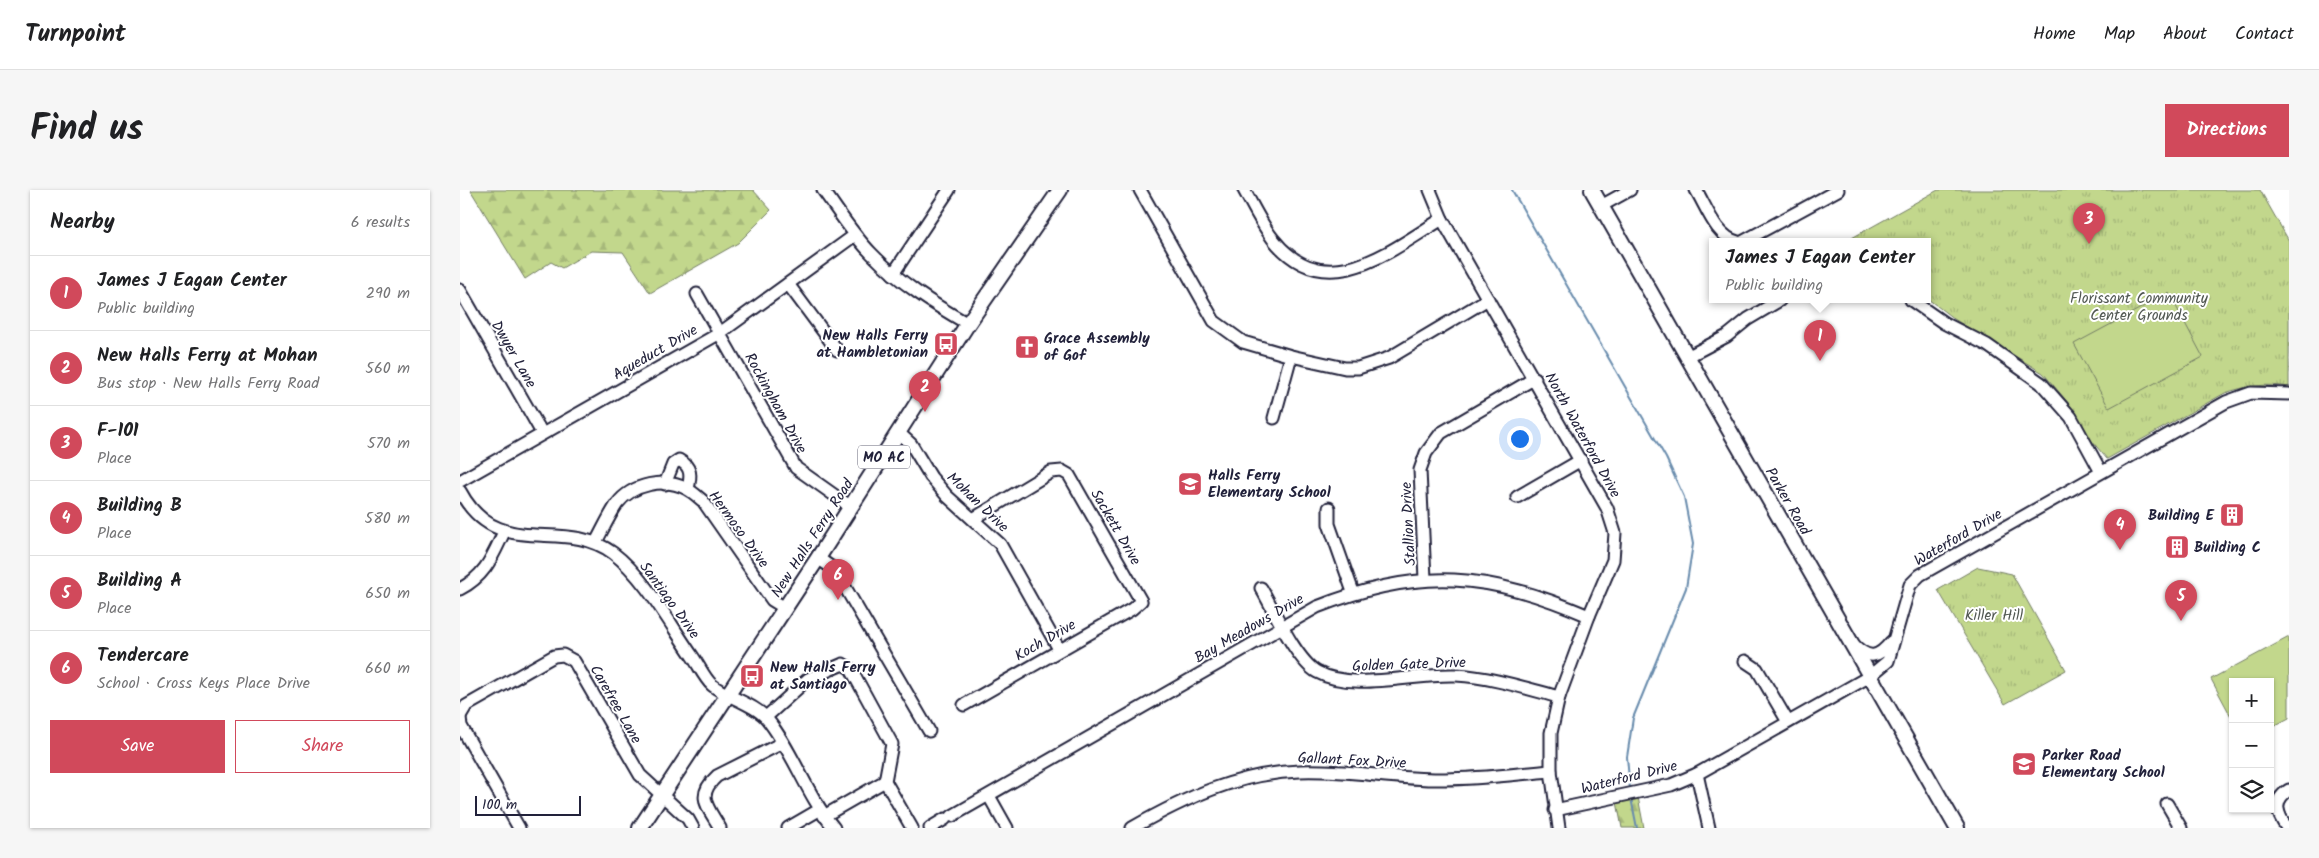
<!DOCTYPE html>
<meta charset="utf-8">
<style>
:root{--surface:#fff;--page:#f6f6f6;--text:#202124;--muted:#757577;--line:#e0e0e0;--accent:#d1495b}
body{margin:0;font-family:Kalam,sans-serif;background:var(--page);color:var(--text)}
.controls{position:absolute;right:15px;bottom:15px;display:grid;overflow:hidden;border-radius:0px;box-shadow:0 1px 4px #0004}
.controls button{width:45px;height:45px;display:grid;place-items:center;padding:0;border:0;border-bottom:1px solid var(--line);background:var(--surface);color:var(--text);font:25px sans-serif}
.scale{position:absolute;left:15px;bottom:12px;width:106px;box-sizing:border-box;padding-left:5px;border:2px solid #22223b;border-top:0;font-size:14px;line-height:18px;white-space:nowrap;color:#22223b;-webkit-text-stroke:4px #fff;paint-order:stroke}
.you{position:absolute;left:1059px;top:248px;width:18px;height:18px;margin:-12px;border:4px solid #fff;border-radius:50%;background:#1a73e8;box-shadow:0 0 0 8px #1a73e833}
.badge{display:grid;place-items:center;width:32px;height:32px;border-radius:50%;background:var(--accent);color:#fff;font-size:16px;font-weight:700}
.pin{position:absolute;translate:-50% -41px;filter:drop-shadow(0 1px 2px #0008)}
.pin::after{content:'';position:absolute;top:26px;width:18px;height:15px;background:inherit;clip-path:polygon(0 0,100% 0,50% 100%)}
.popup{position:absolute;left:1249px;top:48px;width:222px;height:65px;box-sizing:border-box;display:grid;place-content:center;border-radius:0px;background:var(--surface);filter:drop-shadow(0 1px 4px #0005);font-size:16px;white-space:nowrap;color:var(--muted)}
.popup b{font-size:19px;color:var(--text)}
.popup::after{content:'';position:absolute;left:50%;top:100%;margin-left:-10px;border:10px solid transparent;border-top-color:var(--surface)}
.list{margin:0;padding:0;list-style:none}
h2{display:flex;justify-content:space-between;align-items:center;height:65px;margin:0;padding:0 20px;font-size:21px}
h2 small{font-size:16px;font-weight:400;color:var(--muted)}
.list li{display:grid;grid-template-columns:32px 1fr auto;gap:15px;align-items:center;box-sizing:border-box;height:75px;padding:0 20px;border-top:1px solid var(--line)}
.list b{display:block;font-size:19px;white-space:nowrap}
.list p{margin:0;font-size:16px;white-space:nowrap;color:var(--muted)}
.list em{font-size:16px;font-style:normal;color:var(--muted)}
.actions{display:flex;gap:10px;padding:15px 20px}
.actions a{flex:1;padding:11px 0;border:1px solid var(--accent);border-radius:0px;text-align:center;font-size:18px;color:var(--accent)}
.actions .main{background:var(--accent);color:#fff}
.icon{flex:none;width:28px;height:28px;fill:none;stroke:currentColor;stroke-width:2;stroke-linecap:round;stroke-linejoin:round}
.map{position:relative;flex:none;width:1829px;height:638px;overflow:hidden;border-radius:0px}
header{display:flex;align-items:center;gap:30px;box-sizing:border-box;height:70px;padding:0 25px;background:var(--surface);border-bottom:1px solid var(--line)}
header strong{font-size:24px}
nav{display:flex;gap:28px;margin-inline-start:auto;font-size:18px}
.intro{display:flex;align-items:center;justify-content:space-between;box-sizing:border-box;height:120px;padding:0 30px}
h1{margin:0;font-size:35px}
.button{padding:12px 22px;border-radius:0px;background:var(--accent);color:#fff;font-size:18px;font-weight:700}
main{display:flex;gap:30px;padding:0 30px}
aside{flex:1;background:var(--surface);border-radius:0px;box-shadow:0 1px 4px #0004}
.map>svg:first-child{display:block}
.forest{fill:url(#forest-firs);stroke:#727c64}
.park{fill:url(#park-tufts);stroke:#727c64}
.pitch{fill:#c2d78c;stroke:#727c64}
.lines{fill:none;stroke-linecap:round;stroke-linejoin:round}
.stream{stroke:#698cad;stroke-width:2}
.minor-casing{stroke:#22223b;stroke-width:15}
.major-casing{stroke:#22223b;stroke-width:18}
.minor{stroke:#fff;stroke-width:11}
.major{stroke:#fff;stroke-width:14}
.labels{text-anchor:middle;stroke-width:4;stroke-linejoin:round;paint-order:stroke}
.shield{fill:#fff;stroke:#646476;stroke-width:1}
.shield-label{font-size:14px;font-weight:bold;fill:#22223b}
.park-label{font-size:15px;fill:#525853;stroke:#fff}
.poi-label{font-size:15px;font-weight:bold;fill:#22223b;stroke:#fff;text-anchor:start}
.street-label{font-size:15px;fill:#22223b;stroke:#fff}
</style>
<header>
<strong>Turnpoint</strong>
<nav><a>Home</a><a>Map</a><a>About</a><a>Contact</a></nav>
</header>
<div class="intro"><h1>Find us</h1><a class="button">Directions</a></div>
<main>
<aside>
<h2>Nearby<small>6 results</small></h2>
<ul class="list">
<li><span class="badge">1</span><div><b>James J Eagan Center</b><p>Public building</p></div><em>290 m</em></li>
<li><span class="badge">2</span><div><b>New Halls Ferry at Mohan</b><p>Bus stop · New Halls Ferry Road</p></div><em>560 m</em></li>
<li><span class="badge">3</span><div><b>F-101</b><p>Place</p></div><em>570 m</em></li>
<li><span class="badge">4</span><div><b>Building B</b><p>Place</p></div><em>580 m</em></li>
<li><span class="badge">5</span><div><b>Building A</b><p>Place</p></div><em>650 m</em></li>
<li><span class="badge">6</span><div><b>Tendercare</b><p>School · Cross Keys Place Drive</p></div><em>660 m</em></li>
</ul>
<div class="actions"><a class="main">Save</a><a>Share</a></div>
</aside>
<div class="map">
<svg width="1829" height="638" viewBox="0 0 1829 638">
<defs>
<pattern id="forest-firs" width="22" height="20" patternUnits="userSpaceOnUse" patternTransform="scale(1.25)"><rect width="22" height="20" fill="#c2d78c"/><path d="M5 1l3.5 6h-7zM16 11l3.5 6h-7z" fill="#a6b87a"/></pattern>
<pattern id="park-tufts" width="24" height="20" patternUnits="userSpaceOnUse" patternTransform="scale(1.25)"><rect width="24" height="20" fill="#c2d78c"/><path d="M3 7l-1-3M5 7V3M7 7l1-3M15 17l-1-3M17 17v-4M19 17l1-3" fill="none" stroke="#a6b87a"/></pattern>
</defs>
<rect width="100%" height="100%" fill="#fff"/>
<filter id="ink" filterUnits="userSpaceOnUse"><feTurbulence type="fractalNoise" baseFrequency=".02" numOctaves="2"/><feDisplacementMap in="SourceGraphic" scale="10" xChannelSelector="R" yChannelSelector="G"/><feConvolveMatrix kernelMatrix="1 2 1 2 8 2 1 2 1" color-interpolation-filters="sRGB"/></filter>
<g filter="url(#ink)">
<g class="forest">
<polygon points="13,0 293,0 311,20 278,53 190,103 163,62 131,61 102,78 91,72 65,89 11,1"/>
<polygon points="1178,607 1184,638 1162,638 1157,612"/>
</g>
<g class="park">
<path d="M1478 0H1800L1829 51V197C1806 193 1786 196 1765 203L1647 269 1631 250 1610 215 1583 183 1494 129 1468 109V52H1392L1390 49Z"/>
<polygon points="1518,377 1552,384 1606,480 1545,514 1478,400"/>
</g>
<g class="pitch">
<polygon points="1709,103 1743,167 1649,218 1614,154"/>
<polygon points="1829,447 1829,528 1810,538 1810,492 1773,492 1773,530 1751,489"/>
</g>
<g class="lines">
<g class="stream">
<polyline points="1052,0 1206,268 1224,307 1233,354 1226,398 1173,528 1167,567 1170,600"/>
<polyline points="1171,608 1177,638"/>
</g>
<defs>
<g id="minor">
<path d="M363 0C379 22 393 45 412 64 440 93 473 114 508 134"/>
<polyline points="680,0 754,131 783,152 831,166 885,178 898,178 929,168 1028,109"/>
<path d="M784 0C793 16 802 35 813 49 865 115 930 61 982 29"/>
<polyline points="970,0 982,29 1147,318 1155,343 1153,370 1129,426 1099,507 1091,543 1091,581 1099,638"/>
<path d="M1236 0C1247 18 1256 47 1278 52"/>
<polyline points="1141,16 1170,0"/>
<polyline points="1282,52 1378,0"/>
<polyline points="433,84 489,0"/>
<polyline points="328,94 377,160"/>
<polyline points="0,100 82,243"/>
<polyline points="237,104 336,278 391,317"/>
<polyline points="1451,110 1484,133 1527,155 1581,193 1611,227 1641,282"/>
<polyline points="1227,167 1267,146 1288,129 1320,110"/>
<polyline points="814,228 831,166"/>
<polyline points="439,243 451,254 471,287 487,306 540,354 599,459"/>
<polyline points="0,291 260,143 395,45"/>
<path d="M205 294 213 274 219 270C232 277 231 286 228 299"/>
<path d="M0 301C38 373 102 325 153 363 184 386 210 434 233 467 239 476 245 489 252 495 266 507 295 514 307 529 333 561 346 604 374 638"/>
<polyline points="1057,307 1121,270"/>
<polyline points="869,318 869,334 893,402"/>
<path d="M136 352C143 339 149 326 157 314 172 294 205 287 227 299 233 302 238 307 243 311L312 410 325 418"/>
<polyline points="358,368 375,380 469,541"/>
<polyline points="965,389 960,280 966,263 981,243 1075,188"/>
<path d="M801 398C814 420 836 470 857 482 893 502 954 483 996 485 1031 487 1065 498 1099 507"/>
<path d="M0 399C26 385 32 367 44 342"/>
<path d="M1394 455C1409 470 1418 468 1431 452"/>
<polyline points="1285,471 1297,479 1328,532"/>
<polyline points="504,515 672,419 681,411 609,285 602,281 591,282 513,329"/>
<polyline points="0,526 6,516 94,466 103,465 114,471 180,585 228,629 233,638"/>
<polyline points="0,527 1,536 6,545 59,638"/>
<polyline points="306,527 348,489 383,474 391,479 432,554 425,591 452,638"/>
<polyline points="1237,584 1249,638"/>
<polyline points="529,606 547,638"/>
<polyline points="1707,614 1721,638"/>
<polyline points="1095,620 1211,595 1237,584 1410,486 1428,471 1450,395 1460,385 1766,212 1791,203 1829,204"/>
<polyline points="364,626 425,591"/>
<path d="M492 626 857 417C961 376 1028 383 1129 426"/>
<path d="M260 638C248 617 235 606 257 586L322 553"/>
<polyline points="328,638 359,620"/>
<polyline points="470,638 485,629"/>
<path d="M672 638C725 608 778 583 840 581 888 579 937 590 985 589 1020 589 1056 584 1091 581"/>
<path d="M1827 638C1818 625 1811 611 1829 600"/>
</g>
<g id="major">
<polyline points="1132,0 1497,638"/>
<polyline points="180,638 358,368 507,135 600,0"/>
</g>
</defs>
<use href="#minor" class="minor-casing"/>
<use href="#major" class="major-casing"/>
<use href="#minor" class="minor"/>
<use href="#major" class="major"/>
</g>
</g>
<defs>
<symbol id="bus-square" viewBox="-11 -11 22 22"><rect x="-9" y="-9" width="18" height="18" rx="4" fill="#d1495b" stroke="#fff"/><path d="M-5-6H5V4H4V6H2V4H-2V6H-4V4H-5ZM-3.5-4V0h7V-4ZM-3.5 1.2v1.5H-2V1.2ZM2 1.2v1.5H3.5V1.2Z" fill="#fff"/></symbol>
<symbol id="church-square" viewBox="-11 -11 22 22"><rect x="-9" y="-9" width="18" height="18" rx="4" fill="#d1495b" stroke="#fff"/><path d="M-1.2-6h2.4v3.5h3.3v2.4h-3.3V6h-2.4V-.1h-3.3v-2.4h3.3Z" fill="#fff"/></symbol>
<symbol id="school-square" viewBox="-11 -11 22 22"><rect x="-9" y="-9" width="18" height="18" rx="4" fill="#d1495b" stroke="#fff"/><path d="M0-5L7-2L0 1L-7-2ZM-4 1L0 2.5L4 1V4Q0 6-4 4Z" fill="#fff"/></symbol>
<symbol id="building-square" viewBox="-11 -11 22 22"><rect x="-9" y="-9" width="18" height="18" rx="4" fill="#d1495b" stroke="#fff"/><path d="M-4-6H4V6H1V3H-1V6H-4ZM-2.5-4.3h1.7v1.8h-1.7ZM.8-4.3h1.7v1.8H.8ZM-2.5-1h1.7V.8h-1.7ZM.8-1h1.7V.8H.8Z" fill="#fff"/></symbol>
</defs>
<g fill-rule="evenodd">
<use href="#bus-square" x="472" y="140" width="28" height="28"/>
<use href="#church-square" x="553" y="143" width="28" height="28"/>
<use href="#school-square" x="716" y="280" width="28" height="28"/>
<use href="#building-square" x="1758" y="311" width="28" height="28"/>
<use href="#building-square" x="1703" y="343" width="28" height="28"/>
<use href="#bus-square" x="278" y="472" width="28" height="28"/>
<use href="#school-square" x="1550" y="560" width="28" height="28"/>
</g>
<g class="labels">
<rect class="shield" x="398" y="255.5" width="52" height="23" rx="4"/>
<g class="shield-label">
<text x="424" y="272">MO AC</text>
</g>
<g class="park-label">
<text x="1679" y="113">Florissant Community<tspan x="1679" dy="17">Center Grounds</tspan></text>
<text x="1534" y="430">Killer Hill</text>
</g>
<g class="poi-label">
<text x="468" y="150" text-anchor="end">New Halls Ferry<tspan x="468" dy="17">at Hambletonian</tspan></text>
<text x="584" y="153">Grace Assembly<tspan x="584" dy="17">of Gof</tspan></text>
<text x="748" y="290">Halls Ferry<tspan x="748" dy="17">Elementary School</tspan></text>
<text x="1754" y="330" text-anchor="end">Building E</text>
<text x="1734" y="362">Building C</text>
<text x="310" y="482">New Halls Ferry<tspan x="310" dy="17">at Santiago</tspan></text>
<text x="1582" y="570">Parker Road<tspan x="1582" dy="17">Elementary School</tspan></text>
</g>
<g class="street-label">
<text transform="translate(195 162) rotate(-30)" y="5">Aqueduct Drive</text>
<text transform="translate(54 164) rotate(60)" y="5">Dwyer Lane</text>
<text transform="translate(316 213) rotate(61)" y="5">Rockingham Drive</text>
<text transform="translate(1123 245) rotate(61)" y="5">North Waterford Drive</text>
<text transform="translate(1328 311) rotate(60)" y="5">Parker Road</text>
<text transform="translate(518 312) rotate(44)" y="5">Mohan Drive</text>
<text transform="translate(948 334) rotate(-93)" y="5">Stallion Drive</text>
<text transform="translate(656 337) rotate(60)" y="5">Sackett Drive</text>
<text transform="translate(279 339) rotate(54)" y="5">Hermoso Drive</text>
<text transform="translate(1498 347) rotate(-30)" y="5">Waterford Drive</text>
<text transform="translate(352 348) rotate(-57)" y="5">New Halls Ferry Road</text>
<text transform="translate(210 410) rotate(54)" y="5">Santiago Drive</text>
<text transform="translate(789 438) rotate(-30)" y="5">Bay Meadows Drive</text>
<text transform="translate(585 450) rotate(-30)" y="5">Koch Drive</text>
<text transform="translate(949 474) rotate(-2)" y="5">Golden Gate Drive</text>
<text transform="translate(156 514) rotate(60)" y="5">Carefree Lane</text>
<text transform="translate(892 570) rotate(3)" y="5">Gallant Fox Drive</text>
<text transform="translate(1169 587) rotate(-14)" y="5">Waterford Drive</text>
</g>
</g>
</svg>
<div class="controls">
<button>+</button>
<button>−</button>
<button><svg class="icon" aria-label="layers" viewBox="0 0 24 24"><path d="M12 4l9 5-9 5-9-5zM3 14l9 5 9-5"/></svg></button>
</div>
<div class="scale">100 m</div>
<div class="you"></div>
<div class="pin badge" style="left:1360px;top:171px">1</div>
<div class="popup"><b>James J Eagan Center</b>Public building</div>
<div class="pin badge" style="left:465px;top:222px">2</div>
<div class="pin badge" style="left:1629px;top:54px">3</div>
<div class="pin badge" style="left:1660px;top:360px">4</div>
<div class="pin badge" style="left:1721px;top:431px">5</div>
<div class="pin badge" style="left:378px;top:410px">6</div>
</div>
</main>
